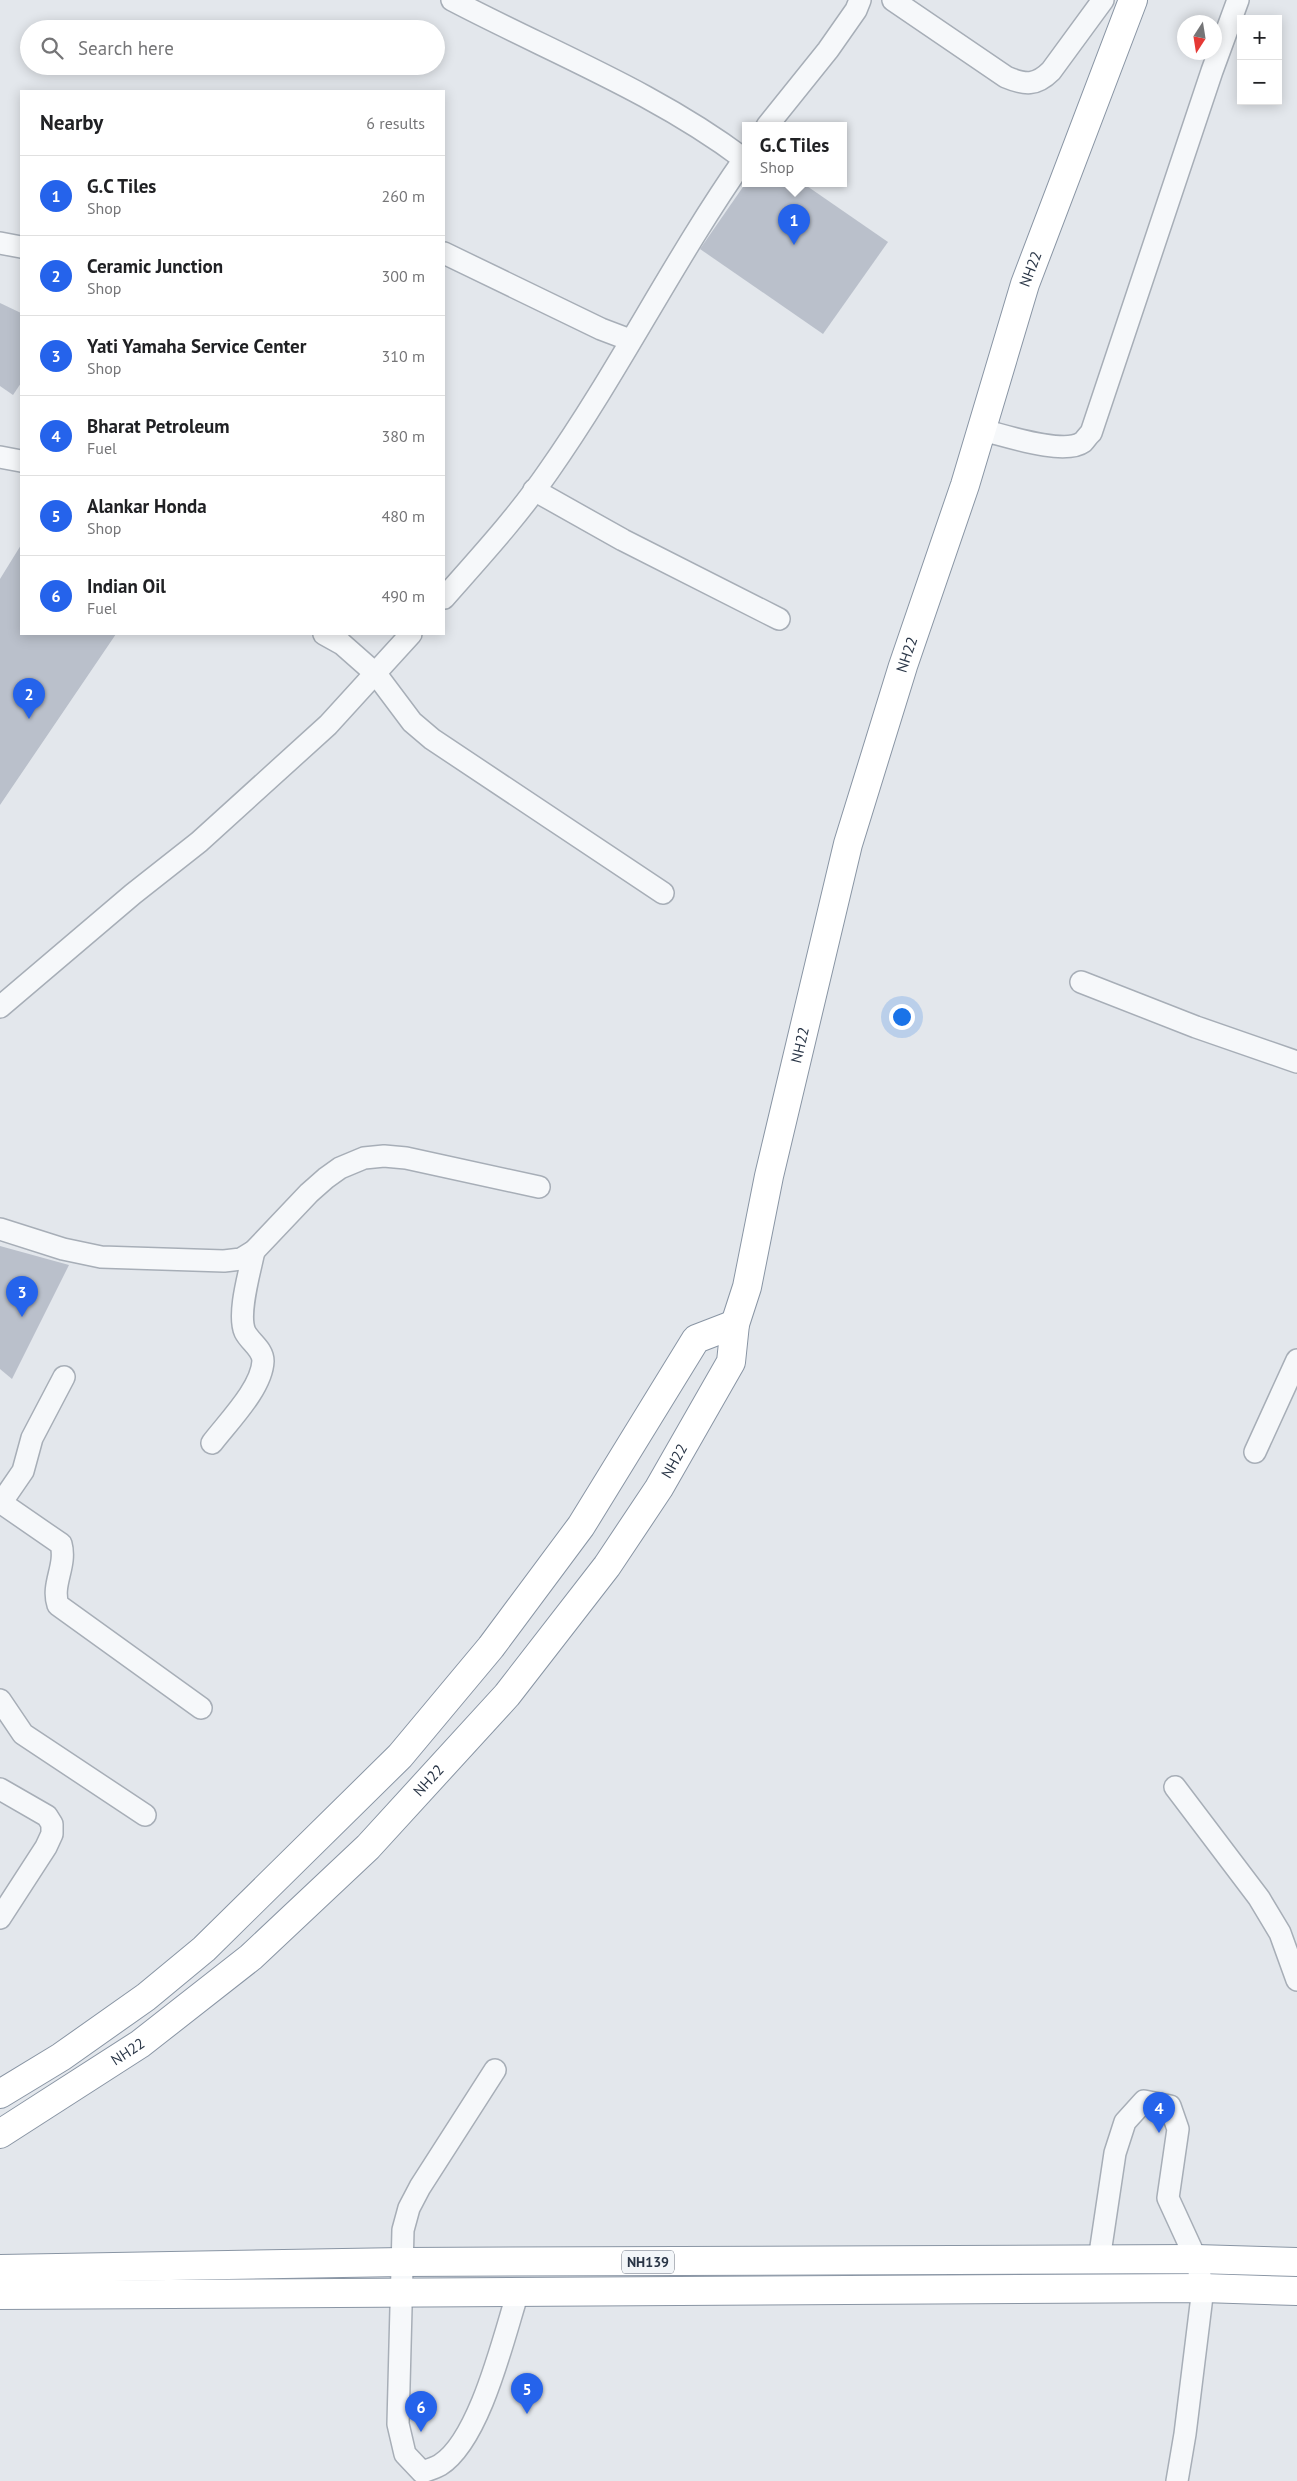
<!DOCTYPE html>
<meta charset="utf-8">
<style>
:root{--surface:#fff;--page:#f6f6f6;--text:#202124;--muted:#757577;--line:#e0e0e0;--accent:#2563eb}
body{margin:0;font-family:"PT Sans",sans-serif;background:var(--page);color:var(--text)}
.controls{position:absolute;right:15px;top:15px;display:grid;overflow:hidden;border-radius:0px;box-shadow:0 2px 12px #0003}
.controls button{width:45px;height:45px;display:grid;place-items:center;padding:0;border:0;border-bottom:1px solid var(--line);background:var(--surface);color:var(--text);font:25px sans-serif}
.compass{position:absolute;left:1177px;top:15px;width:45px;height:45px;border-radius:50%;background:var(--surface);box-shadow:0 2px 12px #0003;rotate:192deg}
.you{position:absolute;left:901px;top:1016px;width:18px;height:18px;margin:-12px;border:4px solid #fff;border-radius:50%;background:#1a73e8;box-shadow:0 0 0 8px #1a73e833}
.badge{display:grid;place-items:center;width:32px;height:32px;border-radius:50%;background:var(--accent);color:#fff;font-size:16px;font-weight:700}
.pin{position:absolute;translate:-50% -41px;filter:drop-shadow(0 1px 2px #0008)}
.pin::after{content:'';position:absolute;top:26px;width:18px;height:15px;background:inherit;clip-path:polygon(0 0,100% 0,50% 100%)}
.popup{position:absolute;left:742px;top:122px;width:105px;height:65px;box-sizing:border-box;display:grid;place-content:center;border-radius:0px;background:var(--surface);filter:drop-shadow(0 1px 4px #0005);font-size:16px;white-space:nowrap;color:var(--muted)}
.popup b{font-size:19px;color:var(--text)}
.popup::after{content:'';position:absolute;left:50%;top:100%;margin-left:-10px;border:10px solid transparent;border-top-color:var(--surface)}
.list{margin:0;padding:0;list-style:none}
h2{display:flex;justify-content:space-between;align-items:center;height:65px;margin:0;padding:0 20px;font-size:21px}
h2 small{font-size:16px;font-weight:400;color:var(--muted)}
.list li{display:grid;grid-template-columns:32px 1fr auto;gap:15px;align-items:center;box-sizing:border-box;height:80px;padding:0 20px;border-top:1px solid var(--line)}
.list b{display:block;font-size:19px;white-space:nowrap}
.list p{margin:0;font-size:16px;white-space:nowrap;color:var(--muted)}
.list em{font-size:16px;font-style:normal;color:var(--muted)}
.icon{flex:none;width:28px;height:28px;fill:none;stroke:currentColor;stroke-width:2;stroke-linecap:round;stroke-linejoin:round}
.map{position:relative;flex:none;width:1297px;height:2481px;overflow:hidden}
.search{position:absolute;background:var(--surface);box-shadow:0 2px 12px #0003;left:20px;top:20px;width:425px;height:55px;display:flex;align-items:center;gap:12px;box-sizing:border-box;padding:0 18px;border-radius:28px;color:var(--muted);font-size:19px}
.panel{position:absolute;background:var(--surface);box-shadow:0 2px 12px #0003;left:20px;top:90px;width:425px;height:545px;border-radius:0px}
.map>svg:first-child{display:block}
.building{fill:#bac0cb}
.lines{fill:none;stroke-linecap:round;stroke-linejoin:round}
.minor-casing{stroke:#a7aeb7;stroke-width:24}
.highway-casing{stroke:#8995a4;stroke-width:30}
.minor{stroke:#f6f8fa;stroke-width:21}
.highway{stroke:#fff;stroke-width:28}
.labels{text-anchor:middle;stroke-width:4;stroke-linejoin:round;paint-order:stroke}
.shield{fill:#f3f6f9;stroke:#666f7c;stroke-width:1}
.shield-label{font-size:14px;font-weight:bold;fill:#293546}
.street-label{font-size:15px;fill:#293546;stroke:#f3f6f9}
</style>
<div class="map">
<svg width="1297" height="2481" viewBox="0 0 1297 2481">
<rect width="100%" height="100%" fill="#e3e7ec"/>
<g class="building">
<polygon points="745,184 804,184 888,242 823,334 700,249"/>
<polygon points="0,303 21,313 21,383 13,395 0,386"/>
<polygon points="21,545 21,634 116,634 0,805 0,579"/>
<polygon points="0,1246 69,1265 12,1379 0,1369"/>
</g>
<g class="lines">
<defs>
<g id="minor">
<path d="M452 0C551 52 655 92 744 159"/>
<path d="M893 0 1006 77C1025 85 1036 86 1051 71L1103 0"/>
<polyline points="767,126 828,50 856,10 860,0"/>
<polyline points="0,243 21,247"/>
<polyline points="444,253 601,329 630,340"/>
<path d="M982 430C1004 435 1064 456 1083 442 1086 439 1088 435 1091 433L1212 71 1238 0"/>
<polyline points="0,457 21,461"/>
<polyline points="534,490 623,540 779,619"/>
<path d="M444 598C480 557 517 517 548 472 619 371 674 259 745 158"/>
<polyline points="324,634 342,644 376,674 412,722 432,739 663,893"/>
<polyline points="1081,982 1196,1027 1297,1062"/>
<polyline points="0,1007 133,894 199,842 328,725 411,634"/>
<polyline points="0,1229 63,1249 101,1257 224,1261 241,1259 254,1251 309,1193 326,1178 340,1168 364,1158 384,1156 406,1158 539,1187"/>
<path d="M212 1443C228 1422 262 1388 263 1361 263 1349 250 1342 245 1332 237 1314 250 1271 254 1251"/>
<polyline points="1255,1452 1297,1360"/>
<path d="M0 1502 61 1544C67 1566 51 1584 58 1605L201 1708"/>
<polyline points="1,1503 23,1471 32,1438 64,1377"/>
<polyline points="0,1700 23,1734 145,1815"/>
<polyline points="1175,1787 1259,1898 1280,1933 1297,1980"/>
<polyline points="0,1789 47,1816 52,1824 52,1834 46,1847 0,1918"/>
<path d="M495 2070 420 2187 409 2208 403 2230 398 2424 405 2454 422 2472C428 2470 435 2468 440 2465 480 2440 504 2336 518 2292"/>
<polyline points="1099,2260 1115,2153 1125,2122 1144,2101 1170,2106 1178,2129 1168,2198 1196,2259 1203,2288 1185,2434 1177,2481"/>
</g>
<g id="highway">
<polyline points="0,2094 61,2057 146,1997 204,1949 400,1756 491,1647 581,1526 696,1339 735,1324"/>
<path id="s1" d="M0 2134 140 2044 251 1957 368 1847 507 1695 607 1566 659 1488 731 1362 735 1324 747 1287 769 1176 848 844 903 666 965 485 1025 284 1133 0"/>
<polyline points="0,2269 402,2262 1196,2259 1297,2262"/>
<polyline points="0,2295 1203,2288 1297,2291"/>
</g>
</defs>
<use href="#minor" class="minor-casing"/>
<use href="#highway" class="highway-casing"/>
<use href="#minor" class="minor"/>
<use href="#highway" class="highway"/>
</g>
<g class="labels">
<rect class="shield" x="622" y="2250.5" width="52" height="23" rx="4"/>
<g class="shield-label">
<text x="648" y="2267">NH139</text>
</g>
<g class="street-label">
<text dy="5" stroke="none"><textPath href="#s1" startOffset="2211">NH22</textPath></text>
<text dy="5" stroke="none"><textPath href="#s1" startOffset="1806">NH22</textPath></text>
<text dy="5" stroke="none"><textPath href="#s1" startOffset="1401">NH22</textPath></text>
<text dy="5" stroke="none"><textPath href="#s1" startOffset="962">NH22</textPath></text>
<text dy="5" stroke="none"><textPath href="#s1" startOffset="558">NH22</textPath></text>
<text dy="5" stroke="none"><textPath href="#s1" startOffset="152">NH22</textPath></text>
</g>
</g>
</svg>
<div class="controls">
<button>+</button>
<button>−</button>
</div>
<svg class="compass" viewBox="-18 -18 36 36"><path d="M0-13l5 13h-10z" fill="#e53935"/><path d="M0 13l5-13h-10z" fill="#757577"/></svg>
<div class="you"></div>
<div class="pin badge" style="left:794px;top:245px">1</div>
<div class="popup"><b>G.C Tiles</b>Shop</div>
<div class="pin badge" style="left:29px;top:719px">2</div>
<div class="pin badge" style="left:22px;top:1317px">3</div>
<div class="pin badge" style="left:1159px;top:2133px">4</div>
<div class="pin badge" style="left:527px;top:2414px">5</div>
<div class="pin badge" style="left:421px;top:2432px">6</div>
<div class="search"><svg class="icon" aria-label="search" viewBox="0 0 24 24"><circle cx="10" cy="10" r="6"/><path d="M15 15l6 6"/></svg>Search here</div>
<section class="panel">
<h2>Nearby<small>6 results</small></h2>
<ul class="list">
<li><span class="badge">1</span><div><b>G.C Tiles</b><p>Shop</p></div><em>260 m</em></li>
<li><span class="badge">2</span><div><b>Ceramic Junction</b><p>Shop</p></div><em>300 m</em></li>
<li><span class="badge">3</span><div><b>Yati Yamaha Service Center</b><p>Shop</p></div><em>310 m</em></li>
<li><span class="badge">4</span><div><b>Bharat Petroleum</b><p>Fuel</p></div><em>380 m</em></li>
<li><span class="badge">5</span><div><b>Alankar Honda</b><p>Shop</p></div><em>480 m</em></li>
<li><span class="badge">6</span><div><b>Indian Oil</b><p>Fuel</p></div><em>490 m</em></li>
</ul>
</section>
</div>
